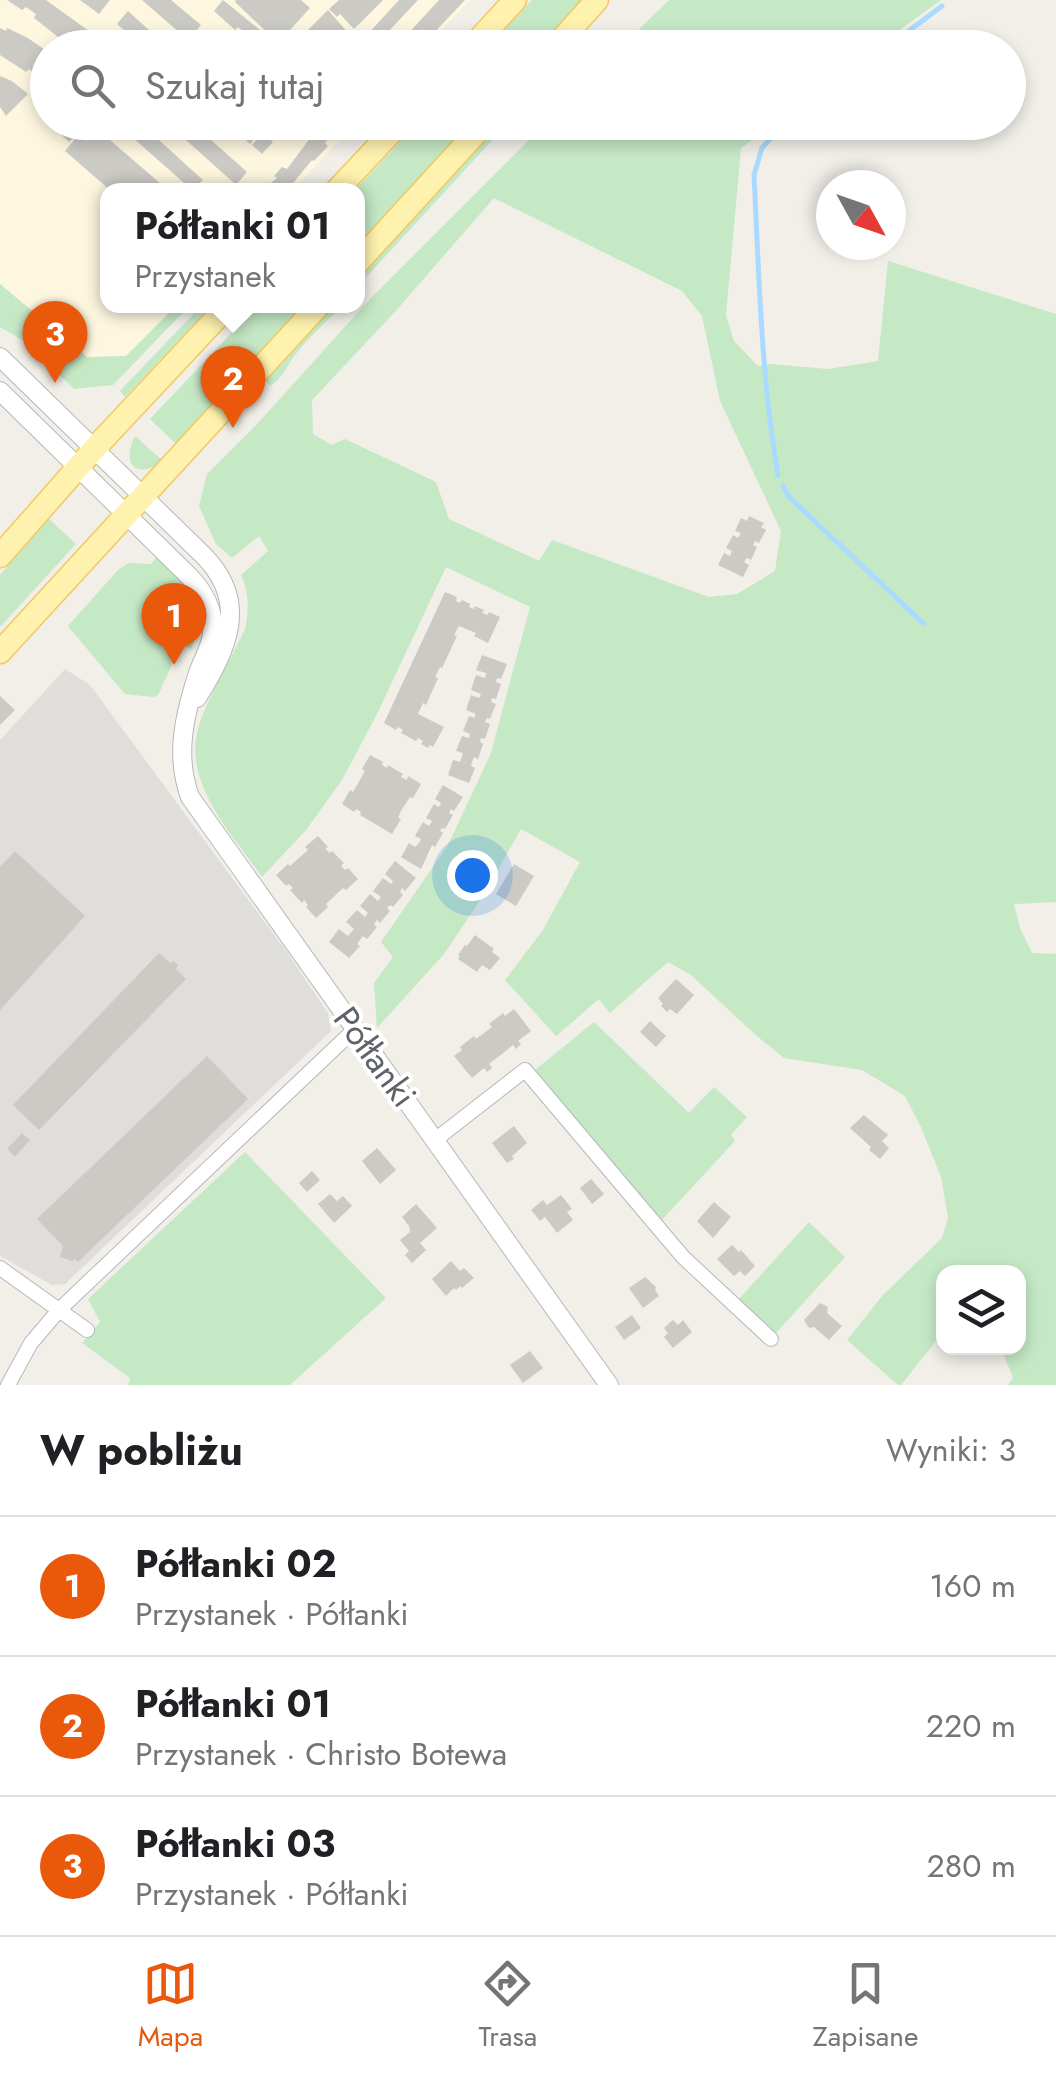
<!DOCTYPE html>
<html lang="pl">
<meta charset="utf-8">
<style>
:root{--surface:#fff;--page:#f6f6f6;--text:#202124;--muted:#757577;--line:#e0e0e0;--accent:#ea580c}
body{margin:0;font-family:Jost,sans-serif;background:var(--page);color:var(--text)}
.controls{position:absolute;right:30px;bottom:30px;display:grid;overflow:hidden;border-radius:20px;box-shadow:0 5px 15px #0003}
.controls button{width:90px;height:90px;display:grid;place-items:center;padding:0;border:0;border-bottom:2px solid var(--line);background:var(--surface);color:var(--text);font:50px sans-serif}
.compass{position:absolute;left:816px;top:170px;width:90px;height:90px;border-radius:50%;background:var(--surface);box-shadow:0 5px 15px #0003;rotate:130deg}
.you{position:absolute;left:472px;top:875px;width:35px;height:35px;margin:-25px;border:8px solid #fff;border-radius:50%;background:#1a73e8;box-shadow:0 0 0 15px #1a73e833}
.badge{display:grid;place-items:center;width:65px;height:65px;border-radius:50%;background:var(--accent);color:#fff;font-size:32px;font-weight:700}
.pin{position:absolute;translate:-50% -82px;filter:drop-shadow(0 2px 5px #0008)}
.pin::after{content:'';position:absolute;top:52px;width:35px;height:30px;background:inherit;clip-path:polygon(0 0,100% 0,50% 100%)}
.popup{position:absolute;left:100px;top:183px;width:265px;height:130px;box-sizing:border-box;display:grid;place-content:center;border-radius:20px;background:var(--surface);filter:drop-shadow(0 2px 8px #0005);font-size:32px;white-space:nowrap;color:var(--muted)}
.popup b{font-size:38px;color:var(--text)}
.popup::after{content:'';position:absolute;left:50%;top:100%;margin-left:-20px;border:20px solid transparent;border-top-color:var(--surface)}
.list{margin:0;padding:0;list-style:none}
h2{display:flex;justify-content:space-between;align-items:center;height:130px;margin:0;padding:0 40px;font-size:42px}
h2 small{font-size:32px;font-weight:400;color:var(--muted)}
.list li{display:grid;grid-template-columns:65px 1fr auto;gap:30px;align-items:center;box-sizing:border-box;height:140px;padding:0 40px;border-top:2px solid var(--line)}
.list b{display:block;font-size:38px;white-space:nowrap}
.list p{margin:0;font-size:32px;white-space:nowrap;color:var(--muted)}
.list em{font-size:32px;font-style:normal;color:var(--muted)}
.icon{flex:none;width:55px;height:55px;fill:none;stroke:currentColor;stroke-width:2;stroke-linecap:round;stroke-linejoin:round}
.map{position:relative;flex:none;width:1056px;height:1385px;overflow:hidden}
.search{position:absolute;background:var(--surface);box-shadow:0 5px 15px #0003;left:30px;right:30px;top:30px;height:110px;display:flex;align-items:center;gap:25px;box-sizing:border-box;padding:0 35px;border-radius:55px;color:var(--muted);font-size:38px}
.sheet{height:550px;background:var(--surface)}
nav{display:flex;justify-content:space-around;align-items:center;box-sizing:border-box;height:140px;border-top:2px solid var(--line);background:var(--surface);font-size:28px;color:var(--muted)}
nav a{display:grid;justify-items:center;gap:5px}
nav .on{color:var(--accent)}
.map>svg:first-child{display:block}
.commercial{fill:#fef7e0}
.industrial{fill:#e0deda}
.green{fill:#c5e8c5;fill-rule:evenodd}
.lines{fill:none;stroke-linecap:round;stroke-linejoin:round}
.stream{stroke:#aadaff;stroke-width:5}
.building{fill:#cccac5}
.minor-casing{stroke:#b5b8bc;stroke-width:16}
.tertiary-casing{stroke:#b5b8bc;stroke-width:20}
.primary-casing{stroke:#f2c960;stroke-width:25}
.minor{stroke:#fff;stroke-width:14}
.tertiary{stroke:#fff;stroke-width:18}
.primary{stroke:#fff2af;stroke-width:22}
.labels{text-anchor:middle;stroke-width:8;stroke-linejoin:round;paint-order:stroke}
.street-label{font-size:35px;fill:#5f6368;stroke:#fff}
</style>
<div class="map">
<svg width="1056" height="1385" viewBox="0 0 1056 1385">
<rect width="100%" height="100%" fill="#f1efe8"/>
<polygon class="commercial" points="0,0 470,0 426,47 48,48 48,122 356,123 293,190 108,190 108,306 179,306 126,356 87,357 0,284"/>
<polygon class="industrial" points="65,669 90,685 286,951 328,1013 331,1031 65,1284 52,1285 0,1256 0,740"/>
<g class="green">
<polygon points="532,0 586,0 544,47 488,48"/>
<polygon points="669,0 941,0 876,47 621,47"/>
<polygon points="418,123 475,123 358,250 358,190 355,190"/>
<polygon points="498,123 508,123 358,286 358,275"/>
<path d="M546 123H775L741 148 726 315 734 341 758 366 771 364 828 369 878 361 888 261 1056 314V902L1014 904 1020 928 1032 953 1056 954V1385H1008L1013 1378 1001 1348H1018V1272H944L943 1332 901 1385H898L847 1340 883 1295 942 1238 948 1218 941 1177 921 1127 905 1096 862 1070 784 1058 758 1037 691 975 668 962 610 1013 599 999 556 1036 505 980 543 930 580 862 521 829 481 899 444 954 377 1028 374 983 393 957 381 942 448 845 491 753 530 607 446 567 378 712 342 780 306 830 262 877C233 835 183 784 198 729 207 697 231 660 245 629 249 610 249 592 241 575L268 551 259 536 232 558 216 544 199 506 207 474 258 423 370 299ZM494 198 682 291 702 316 720 401 781 531 775 571 737 594 709 597 552 540 539 561 449 519 436 482 345 439 332 445 313 434 312 400 393 314Z"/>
<polygon points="0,284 87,357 126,356 176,306 189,306 113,385 74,389 26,342 0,327"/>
<polygon points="201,306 211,306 125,397 120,391"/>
<polygon points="257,306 307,306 178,446 150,419"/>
<path d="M330 306H341C326 322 309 337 295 355 286 367 284 377 270 386L265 381 274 366Z"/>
<path d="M135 436 163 461C136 481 121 464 135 436Z"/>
<polygon points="49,519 76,544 0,627 0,575"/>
<path d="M157 557C188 587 213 603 191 649L181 645 158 695 153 697 125 694 68 626 119 569 129 563 151 564Z"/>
<polygon points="594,1022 689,1113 714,1087 747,1117 731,1135 735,1141 659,1223 535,1070"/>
<polygon points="245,1152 386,1298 290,1385 128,1385 130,1378 82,1343 100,1322 88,1299"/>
<polygon points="809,1222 845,1257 776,1333 738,1300"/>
</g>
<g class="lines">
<g class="stream">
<polyline points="886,48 942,6"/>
<path d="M778 475C761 376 759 275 754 175L762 148 785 122"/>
<polyline points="783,486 789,497 923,623"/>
</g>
</g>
<g class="building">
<polygon points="7,0 46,0 89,31 72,48 34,18 36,14 26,7 22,10"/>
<polygon points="80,0 110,0 99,14"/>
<polygon points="142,0 171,0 201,25 188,40"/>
<polygon points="223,0 275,42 271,48 256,48 241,34 243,31 238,27 235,30 214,11"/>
<polygon points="236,0 301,0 310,8 278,43 235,2"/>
<polygon points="339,0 383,0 354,29 340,14 337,17 329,9"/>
<polygon points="399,0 418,0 373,48 355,48"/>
<polygon points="439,0 465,0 430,37 420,27 430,38 420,48 416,48 405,37"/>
<polygon points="328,10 350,35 338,48 318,48 304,34"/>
<polygon points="128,11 169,48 144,48 117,24"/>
<polygon points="0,28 6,31 7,28 28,38 48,52 48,69 40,78 29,69 26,72 0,55"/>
<polygon points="0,76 12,81 28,94 6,116 0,107"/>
<polygon points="48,122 80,122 84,126 69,142"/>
<polygon points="89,122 161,184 155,190 110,190 65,151"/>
<polygon points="115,122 139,122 203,180 192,190"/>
<polygon points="166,122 191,122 247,172 236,185"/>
<polygon points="226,122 251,122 260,131 250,144"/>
<polygon points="323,132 329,138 325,143 328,146 314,161 312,160 289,188 285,190 262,190 277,178 274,176 282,167 287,169 314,133"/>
<polygon points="263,133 273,142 262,154 252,145"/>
<polygon points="749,516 764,523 761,527 766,530 759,543 755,541 753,545 757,547 751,560 747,558 744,562 749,565 743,577 718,565 724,553 730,556 732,551 726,548 733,535 738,538 741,533 735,531 741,518 747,521"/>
<polygon points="445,592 457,597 456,601 460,603 462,600 470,604 469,607 474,609 475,606 484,610 482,613 488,615 489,612 500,617 488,643 474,636 476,633 459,626 454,635 457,636 442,668 440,667 435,677 438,678 426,705 423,703 418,714 444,727 433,747 430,745 428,748 421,744 423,741 418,738 416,741 401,733 403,730 398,727 396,730 384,723"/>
<polygon points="482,655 507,664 501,679 497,678 496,682 501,684 496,699 492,698 491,702 496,704 490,719 487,718 485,722 490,724 485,739 481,738 480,742 483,744 478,759 474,757 472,762 471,766 475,768 469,783 448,775 453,760 460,762 463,753 456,751 462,736 469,738 470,734 463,731 469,716 474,718 476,714 466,710 471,695 479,698 481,694 471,690 476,675 485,678 486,673 476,670"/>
<polygon points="0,696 15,710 0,725"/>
<polygon points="370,755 383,762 382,765 387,768 388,765 403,774 401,777 407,780 408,776 421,784 413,798 410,797 402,809 398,818 401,819 392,834 360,815 361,812 356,809 354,812 342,804 350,790 353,792 365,771 362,769"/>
<polygon points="443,785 463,797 454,811 451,809 449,813 453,815 445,829 442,828 440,831 443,833 435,847 432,845 421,869 401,857 409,843 415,847 419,843 421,839 415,836 423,822 429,826 432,821 426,818 434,804 439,807 441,803 435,799"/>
<polygon points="318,836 328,847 325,849 330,853 332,851 344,863 341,866 345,870 348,868 358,879 346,890 343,888 326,904 328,907 316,918 306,907 308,905 304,900 302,903 290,890 293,888 289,884 286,886 276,875 288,864 290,866 308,850 305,847"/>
<polygon points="15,851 85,916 0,1010 0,867"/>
<polygon points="395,861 416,878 405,891 402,888 400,892 403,895 393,907 390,905 387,908 390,911 380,923 377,920 374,924 377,927 367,939 363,936 357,944 360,946 349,958 329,942 339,929 348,936 354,929 346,922 357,910 365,917 368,913 360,906 370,894 378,901 381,897 373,891 383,878 391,884 393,881 385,874"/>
<polygon points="514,864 534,876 516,906 496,894"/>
<polygon points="475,935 494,949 492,952 500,958 490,970 482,965 477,972 458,959 460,956 458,955 465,945 467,946"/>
<polygon points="159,953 170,963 174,961 178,965 176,969 186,979 39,1130 13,1105"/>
<polygon points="676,979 694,995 677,1014 670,1009 667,1012 661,1006 663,1004 658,998"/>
<polygon points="514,1009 531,1031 518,1041 521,1044 516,1049 513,1045 489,1064 492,1068 487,1072 484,1068 472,1078 454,1056 462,1050 460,1047 474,1036 476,1039 492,1027 489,1024 503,1013 505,1016"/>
<polygon points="650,1021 666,1036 656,1047 640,1032"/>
<polygon points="207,1056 248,1099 78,1262 75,1259 72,1261 60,1257 63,1246 37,1219"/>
<polygon points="864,1115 888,1135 882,1141 889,1148 880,1159 869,1150 871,1147 850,1128"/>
<polygon points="514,1126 527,1143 512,1156 514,1159 507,1163 492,1143"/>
<polygon points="22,1133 30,1140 15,1157 7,1149"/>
<polygon points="377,1148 396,1170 380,1184 362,1161"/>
<polygon points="312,1171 320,1180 307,1192 299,1183"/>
<polygon points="591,1179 604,1194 592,1204 580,1188"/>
<polygon points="330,1194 337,1201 343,1196 352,1206 334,1223 318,1204"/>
<polygon points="561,1195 572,1209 567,1212 573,1220 557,1233 545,1217 540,1221 531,1210 543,1200 547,1205"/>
<polygon points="714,1202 731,1217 713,1238 697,1221"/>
<polygon points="416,1204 437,1228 420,1243 426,1250 412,1263 405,1255 409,1251 400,1240 410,1232 409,1226 402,1217"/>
<polygon points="732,1245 739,1252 741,1250 755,1266 745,1276 740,1271 734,1276 717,1259"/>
<polygon points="451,1261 460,1271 464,1268 474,1278 462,1288 460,1286 456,1290 454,1288 446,1296 432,1279"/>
<polygon points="645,1277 656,1287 655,1290 659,1296 643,1308 629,1288"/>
<polygon points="820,1303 828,1307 827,1313 842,1326 829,1340 814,1327 809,1328 804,1320"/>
<polygon points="632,1315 641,1328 624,1340 615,1327"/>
<polygon points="673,1320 678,1325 683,1320 692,1332 673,1348 664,1337 668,1333 664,1328"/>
<polygon points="530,1351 543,1368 523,1383 510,1365"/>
</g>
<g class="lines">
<defs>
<g id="minor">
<polyline points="435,1140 525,1070 683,1257 771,1339"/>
<polyline points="0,1268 87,1330"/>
<polyline points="8,1385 31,1343 60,1309 355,1029"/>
</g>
<g id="tertiary">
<path d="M0 357 204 556C250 603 227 650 197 698"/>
<path d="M0 391 190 577C204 592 215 611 212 633 211 648 201 662 197 676 184 717 175 756 190 797L609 1385"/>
</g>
<g id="primary">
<polyline points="471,48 515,0"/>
<polyline points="554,48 597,0"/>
<polyline points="337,190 401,122"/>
<polyline points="358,262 486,122"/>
<polyline points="0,556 95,448 228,306"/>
<polyline points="0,652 318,306"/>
</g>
</defs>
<use href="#minor" class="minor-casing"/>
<use href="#tertiary" class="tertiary-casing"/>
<use href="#primary" class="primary-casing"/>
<use href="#minor" class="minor"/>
<use href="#tertiary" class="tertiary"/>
<use href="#primary" class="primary"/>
</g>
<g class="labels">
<g class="street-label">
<text transform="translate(375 1057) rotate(54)" y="12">Półłanki</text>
</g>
</g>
</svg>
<div class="controls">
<button><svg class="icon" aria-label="layers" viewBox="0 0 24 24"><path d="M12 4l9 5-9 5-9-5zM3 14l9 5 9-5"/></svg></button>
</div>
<svg class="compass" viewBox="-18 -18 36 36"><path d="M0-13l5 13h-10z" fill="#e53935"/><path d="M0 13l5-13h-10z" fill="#757577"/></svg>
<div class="you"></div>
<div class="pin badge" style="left:174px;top:665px">1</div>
<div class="pin badge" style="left:233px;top:428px">2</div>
<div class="popup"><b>Półłanki 01</b>Przystanek</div>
<div class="pin badge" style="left:55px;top:383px">3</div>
<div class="search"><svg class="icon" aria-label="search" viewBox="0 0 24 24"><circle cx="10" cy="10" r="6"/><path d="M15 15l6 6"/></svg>Szukaj tutaj</div>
</div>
<section class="sheet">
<h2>W pobliżu<small>Wyniki: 3</small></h2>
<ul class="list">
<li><span class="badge">1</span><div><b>Półłanki 02</b><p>Przystanek · Półłanki</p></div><em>160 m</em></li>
<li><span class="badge">2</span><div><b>Półłanki 01</b><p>Przystanek · Christo Botewa</p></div><em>220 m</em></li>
<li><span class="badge">3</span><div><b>Półłanki 03</b><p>Przystanek · Półłanki</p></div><em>280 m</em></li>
</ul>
</section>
<nav>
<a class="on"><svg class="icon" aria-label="map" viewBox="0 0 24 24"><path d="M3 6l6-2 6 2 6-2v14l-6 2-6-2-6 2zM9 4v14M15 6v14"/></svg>Mapa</a>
<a><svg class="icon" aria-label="directions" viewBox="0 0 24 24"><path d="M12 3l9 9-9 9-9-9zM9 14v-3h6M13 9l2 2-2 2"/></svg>Trasa</a>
<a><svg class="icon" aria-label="saved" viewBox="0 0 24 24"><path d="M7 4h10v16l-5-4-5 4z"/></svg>Zapisane</a>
</nav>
